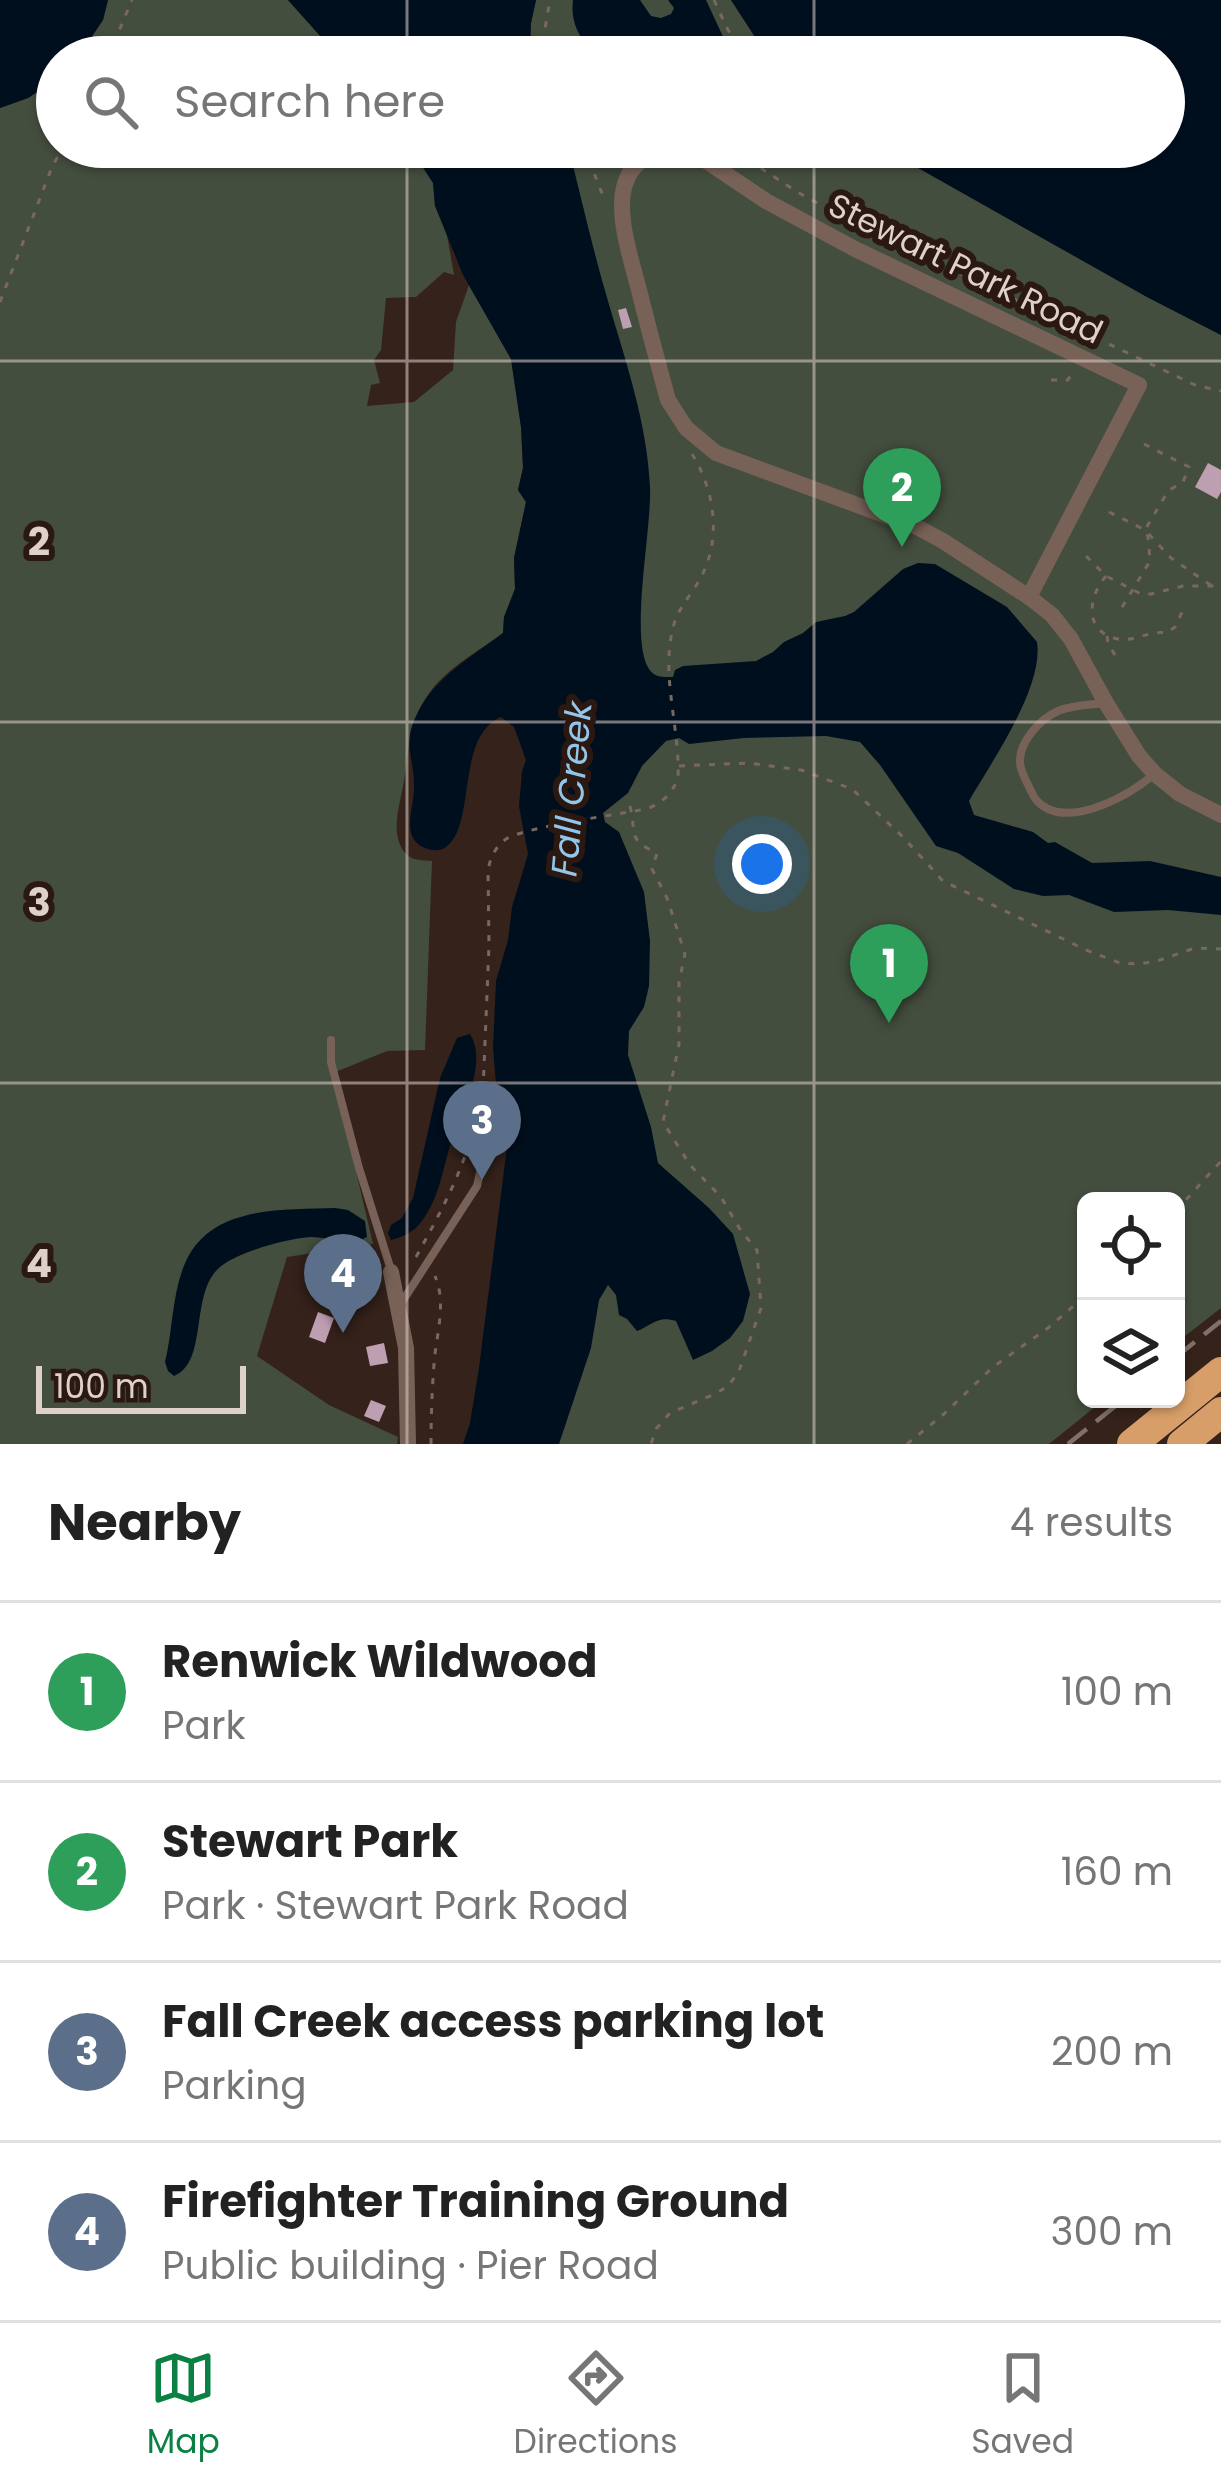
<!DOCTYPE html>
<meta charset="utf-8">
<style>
:root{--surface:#fff;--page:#f2f2f2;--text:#222;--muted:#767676;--line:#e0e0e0;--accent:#0b8043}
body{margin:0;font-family:Poppins,sans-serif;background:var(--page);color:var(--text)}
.controls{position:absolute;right:36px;bottom:36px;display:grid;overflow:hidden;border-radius:18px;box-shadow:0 3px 9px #0004}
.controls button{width:108px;height:108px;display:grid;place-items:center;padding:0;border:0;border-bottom:3px solid var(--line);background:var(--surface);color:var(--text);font:60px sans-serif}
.scale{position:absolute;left:36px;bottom:30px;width:210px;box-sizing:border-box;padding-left:12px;border:6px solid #ded0cb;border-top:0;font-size:33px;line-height:42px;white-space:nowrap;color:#ded0cb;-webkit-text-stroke:9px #2b1811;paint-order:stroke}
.you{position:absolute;left:762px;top:864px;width:42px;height:42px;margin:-30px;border:9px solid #fff;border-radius:50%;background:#1a73e8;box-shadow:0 0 0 18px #1a73e833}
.badge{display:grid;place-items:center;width:78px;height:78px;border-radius:50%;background:var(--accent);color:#fff;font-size:39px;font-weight:700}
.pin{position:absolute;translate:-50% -99px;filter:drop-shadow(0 3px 6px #0008)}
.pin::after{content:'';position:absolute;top:63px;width:42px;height:36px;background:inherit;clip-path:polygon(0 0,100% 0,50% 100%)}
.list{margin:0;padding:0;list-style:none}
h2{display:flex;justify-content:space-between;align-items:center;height:156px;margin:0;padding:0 48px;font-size:51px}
h2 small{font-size:39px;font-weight:400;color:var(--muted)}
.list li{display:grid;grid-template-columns:78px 1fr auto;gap:36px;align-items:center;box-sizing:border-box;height:180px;padding:0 48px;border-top:3px solid var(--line)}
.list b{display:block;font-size:45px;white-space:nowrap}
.list p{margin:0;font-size:39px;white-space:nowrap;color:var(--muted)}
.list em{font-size:39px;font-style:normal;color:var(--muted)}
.icon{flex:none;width:66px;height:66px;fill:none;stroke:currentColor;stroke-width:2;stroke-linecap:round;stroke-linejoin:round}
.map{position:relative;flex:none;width:1221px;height:1444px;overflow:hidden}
.search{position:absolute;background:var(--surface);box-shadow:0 3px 9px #0004;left:36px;right:36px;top:36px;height:132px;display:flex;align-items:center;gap:30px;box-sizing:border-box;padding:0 42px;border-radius:66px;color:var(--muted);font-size:45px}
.sheet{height:876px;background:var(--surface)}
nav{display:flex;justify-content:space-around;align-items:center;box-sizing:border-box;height:168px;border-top:3px solid var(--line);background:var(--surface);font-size:33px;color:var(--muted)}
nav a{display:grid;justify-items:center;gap:6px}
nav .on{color:var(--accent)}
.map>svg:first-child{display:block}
.green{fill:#444e3e}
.water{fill:#000f1e}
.building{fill:#be9fb2}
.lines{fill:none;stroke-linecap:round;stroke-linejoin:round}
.path{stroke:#796862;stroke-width:3;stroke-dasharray:6 9;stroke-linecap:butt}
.lane{stroke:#786258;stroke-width:8}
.street{stroke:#786258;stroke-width:16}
.highway{stroke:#d79e69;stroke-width:30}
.rail{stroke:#81706a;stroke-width:4.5;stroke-dasharray:24 12;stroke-linecap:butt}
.grid{fill:none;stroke:#ded0cb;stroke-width:3;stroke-opacity:0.55}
.labels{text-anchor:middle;stroke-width:12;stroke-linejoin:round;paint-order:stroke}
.street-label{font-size:33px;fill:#ded0cb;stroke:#2b1811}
.water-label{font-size:36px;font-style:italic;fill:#93c6eb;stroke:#2b1811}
.grid-label{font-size:39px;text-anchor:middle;font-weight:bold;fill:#ded0cb;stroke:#2b1811;stroke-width:12;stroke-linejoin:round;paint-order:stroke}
</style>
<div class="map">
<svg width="1221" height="1444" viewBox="0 0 1221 1444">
<rect width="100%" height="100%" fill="#35221a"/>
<g class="green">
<polygon points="108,0 288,0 339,57 78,57 103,20"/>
<polygon points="536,0 731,0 768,57 449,57 531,23"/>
<path d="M57 79V147H410L433 183 435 206 445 224 454 275 444 272 416 297 386 298 381 350 374 360 380 383 371 385 367 406 414 402 453 370 456 322 469 285 511 359 521 427 523 468 518 490 526 502 514 558 515 589 504 617 503 633C479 651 447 668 430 692 409 719 409 749 404 781 401 802 388 834 406 854 412 861 424 860 432 861L425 1050 387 1051 333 1073 373 1244 287 1257 257 1356 329 1405 398 1437 397 1444H0V108L28 98Z"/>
<polygon points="485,147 881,147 1147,297 1221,335 1221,1308 1176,1343 1176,1201 1086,1201 1086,1399 1105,1399 1049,1444 508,1444 580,712"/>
</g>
<g class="water">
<polygon points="0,0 108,0 103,20 78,57 57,57 57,79 28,98 0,108"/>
<polygon points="288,0 536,0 531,23 530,57 339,57"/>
<path d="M573 0H640L651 16 661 18 671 14 674 8 668 0H706L725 41 737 57H599C581 42 570 24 573 0Z"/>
<polygon points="731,0 1221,0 1221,335 1147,297 881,147 1164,147 1164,57 768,57"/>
<path d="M410 147H566L569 150C582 200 593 251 608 301 626 363 647 422 650 487 652 528 629 639 649 669 655 678 663 677 673 677L675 670 683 666 756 661 773 652 784 642 803 633 816 622 845 616 854 612 903 569 918 563 935 564 1007 607 1037 642C1044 687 992 761 969 801L974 815 1033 832 1048 843 1055 842 1092 863 1150 861 1221 877V915L1168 910 1114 912 1069 895 1043 896 1014 889 958 853 936 846 880 765 860 742 826 736 744 738 689 744 679 738 666 741 642 766 628 793 603 813 605 822 619 832 644 892 650 941 649 986 644 1007 629 1031 628 1055 651 1127 658 1163 709 1208 733 1234 750 1294 743 1321 730 1338 712 1351 693 1360 676 1321C658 1315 652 1325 637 1331L627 1319 619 1315 616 1295 608 1285 599 1300 591 1348 559 1444H463L470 1423 479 1368 507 1147 498 1108 493 1048 496 981 508 940 512 907 528 854 519 806 522 772 526 760 514 727 501 717C455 737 477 824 446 847 441 851 434 851 428 849 398 840 415 808 414 786 414 756 402 744 417 714 435 677 471 657 503 633L504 617 515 589 514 558 526 502 518 490 523 468 521 427 511 359 463 275 435 206 433 183Z"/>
<path d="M470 1034C489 1064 460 1112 451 1142 443 1169 439 1198 422 1221 414 1232 403 1237 391 1240L388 1233 391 1225 402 1218 413 1198 440 1078 457 1038Z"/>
<path d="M335 1208 348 1210 365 1221 367 1237C350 1246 330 1237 311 1237 289 1238 237 1252 220 1267 189 1293 209 1362 174 1376L168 1371 165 1362C173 1330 172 1291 186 1261 212 1205 283 1210 335 1208Z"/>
</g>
<g class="building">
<polygon points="626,308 632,327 623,329 618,310"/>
<polygon points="1208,463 1221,470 1221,492 1217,499 1195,487"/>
<polygon points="318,1312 334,1318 325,1343 309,1337"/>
<polygon points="384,1343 388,1363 370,1366 366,1347"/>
<polygon points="371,1400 386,1406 379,1422 364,1416"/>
</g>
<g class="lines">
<g class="path">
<polyline points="714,0 728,30 751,57"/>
<polyline points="108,57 132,0"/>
<polyline points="544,57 543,40 550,0"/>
<path d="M720 150C749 157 770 175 796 191 830 212 869 224 897 252"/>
<polyline points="589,160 605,201"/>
<polyline points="931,268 953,270 1195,385 1221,391"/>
<polyline points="0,302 52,167 63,147"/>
<polyline points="1051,380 1068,380 1072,373"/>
<polyline points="1144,444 1189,467 1183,482 1168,491 1145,530 1171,558 1212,586"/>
<polyline points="1109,512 1145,530 1148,537 1150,561 1121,609"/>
<polyline points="1086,556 1106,576 1141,594 1151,594 1183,586 1212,586 1221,589"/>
<path d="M1106 576C1088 597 1083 632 1118 639 1134 642 1150 630 1167 633L1175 627 1183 610"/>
<polyline points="1107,636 1108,643 1116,657"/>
<polyline points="679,766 748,763 801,770 852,789 903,837 943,881 1086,950 1120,963 1140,964 1160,960 1195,948 1221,949"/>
<path d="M630 806C637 834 626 839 657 853L652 869 667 898 685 954 679 982V1044L663 1122 690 1165 721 1197 741 1231 757 1250 761 1308 739 1371 729 1385 717 1393 670 1413 656 1429 651 1444"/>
<path d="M483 1091 489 946 488 871C490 858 495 847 506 839 525 827 620 814 647 809 663 802 672 794 678 778 680 731 663 683 671 637 676 608 687 602 700 579 722 540 715 491 692 454"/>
<polyline points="1176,1211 1221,1161"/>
<path d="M416 1257C442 1210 466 1166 478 1112"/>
<path d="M431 1444C431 1417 432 1391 434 1364 436 1335 447 1304 435 1276"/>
<polyline points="907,1444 944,1414 993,1367 1048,1328 1086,1295"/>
</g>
<g class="lane">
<polyline points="593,147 633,169"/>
<path d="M1104 703C1089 705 1072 705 1058 711 1040 719 1019 742 1020 762 1020 771 1026 780 1030 789 1034 798 1038 804 1048 809 1079 823 1129 795 1152 776"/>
<polyline points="331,1040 331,1062 359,1168 391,1270"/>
<polyline points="400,1305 477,1186 489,1132 490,1112 481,1101"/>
</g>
<g class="street">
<path d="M681 149 696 154 766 201 855 249 1139 385 1029 597 943 541 917 527 716 453 686 428 668 400C658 363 648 327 639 290 625 236 594 154 681 149Z"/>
<polyline points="1029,597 1052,615 1071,639 1106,703 1139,756 1155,774 1180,794 1221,815"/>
<polyline points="391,1272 406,1348 408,1444"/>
</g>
<g class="highway">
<polyline points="1132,1444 1221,1372"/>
<polyline points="1182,1444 1221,1412"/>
</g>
<g class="rail">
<polyline points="1176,1357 1221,1321"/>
<polyline points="1068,1444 1124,1399"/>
</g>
</g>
<path class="grid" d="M407 0V57M814 0V57M407 147V1444M814 147V1444M0 361H1221M0 722H1221M0 1083H1221"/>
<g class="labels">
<g class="street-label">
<text transform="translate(966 268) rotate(26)" y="12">Stewart Park Road</text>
</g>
<g class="water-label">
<text transform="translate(571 789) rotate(-85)" y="13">Fall Creek</text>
</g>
</g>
<g class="grid-label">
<text x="39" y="555">2</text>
<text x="39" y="916">3</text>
<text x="39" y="1277">4</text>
</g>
</svg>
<div class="controls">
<button><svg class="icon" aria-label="locate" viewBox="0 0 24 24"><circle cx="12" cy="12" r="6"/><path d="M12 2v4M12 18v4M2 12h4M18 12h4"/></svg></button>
<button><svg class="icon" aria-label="layers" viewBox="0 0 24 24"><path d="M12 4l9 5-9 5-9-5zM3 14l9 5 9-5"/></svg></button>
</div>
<div class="scale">100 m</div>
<div class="you"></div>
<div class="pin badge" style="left:889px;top:1023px;background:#2e9e5b">1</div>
<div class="pin badge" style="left:902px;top:547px;background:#2e9e5b">2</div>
<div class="pin badge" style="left:482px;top:1180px;background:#5c6f8a">3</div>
<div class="pin badge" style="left:343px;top:1333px;background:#5c6f8a">4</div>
<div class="search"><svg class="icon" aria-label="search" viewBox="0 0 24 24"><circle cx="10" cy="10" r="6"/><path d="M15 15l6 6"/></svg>Search here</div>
</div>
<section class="sheet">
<h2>Nearby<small>4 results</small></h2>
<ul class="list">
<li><span class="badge" style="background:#2e9e5b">1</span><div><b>Renwick Wildwood</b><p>Park</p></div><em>100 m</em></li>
<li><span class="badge" style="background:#2e9e5b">2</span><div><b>Stewart Park</b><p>Park · Stewart Park Road</p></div><em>160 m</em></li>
<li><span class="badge" style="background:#5c6f8a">3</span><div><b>Fall Creek access parking lot</b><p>Parking</p></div><em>200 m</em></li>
<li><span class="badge" style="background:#5c6f8a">4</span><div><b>Firefighter Training Ground</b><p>Public building · Pier Road</p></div><em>300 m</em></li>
</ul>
</section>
<nav>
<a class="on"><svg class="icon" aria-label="map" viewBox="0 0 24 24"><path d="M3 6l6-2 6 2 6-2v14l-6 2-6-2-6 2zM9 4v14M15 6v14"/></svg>Map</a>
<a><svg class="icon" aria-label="directions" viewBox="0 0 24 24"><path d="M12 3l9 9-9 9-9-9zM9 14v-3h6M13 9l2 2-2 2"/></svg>Directions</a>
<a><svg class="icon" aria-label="saved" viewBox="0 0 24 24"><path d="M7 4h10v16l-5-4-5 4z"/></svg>Saved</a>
</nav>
